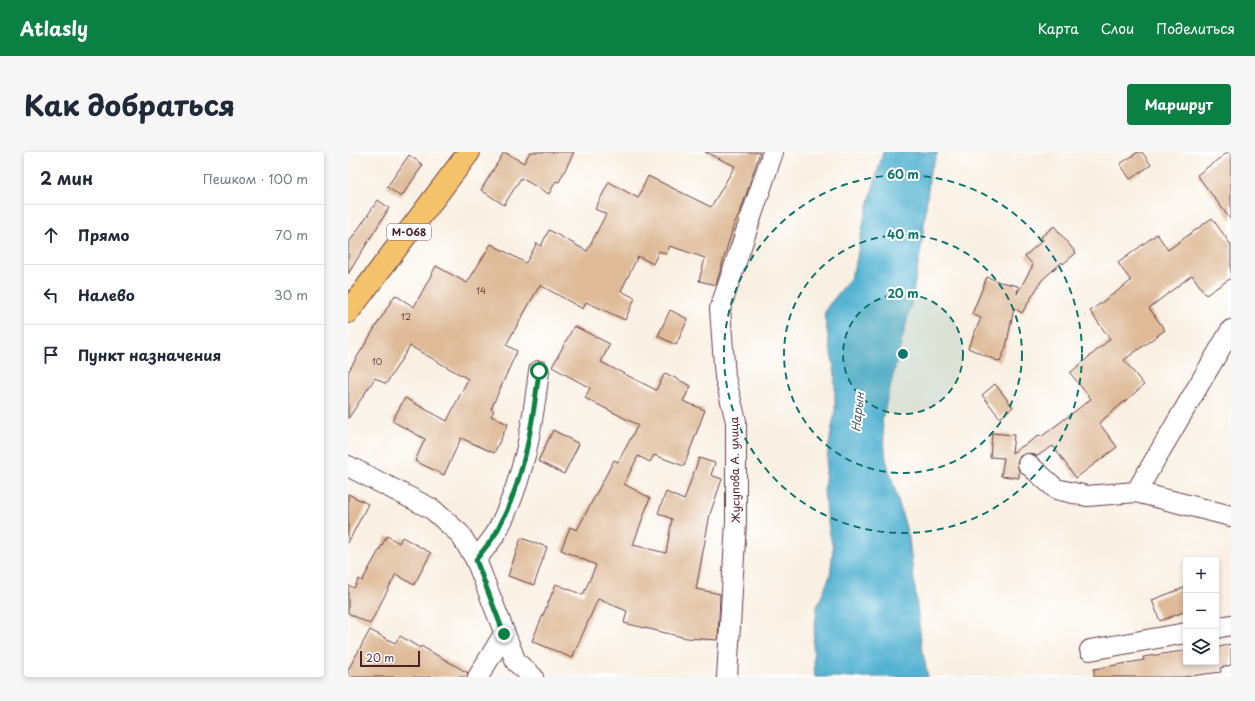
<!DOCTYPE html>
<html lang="ru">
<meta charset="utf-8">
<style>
:root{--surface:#fff;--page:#f6f6f7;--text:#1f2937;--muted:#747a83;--line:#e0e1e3;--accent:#0b8043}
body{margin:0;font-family:"Playpen Sans",sans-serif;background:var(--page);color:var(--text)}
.controls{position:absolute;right:12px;bottom:12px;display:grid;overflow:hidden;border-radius:4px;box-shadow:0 2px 6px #0003}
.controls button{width:36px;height:36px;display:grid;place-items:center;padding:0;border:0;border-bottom:1px solid var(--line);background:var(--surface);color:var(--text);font:20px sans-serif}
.scale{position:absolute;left:12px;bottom:10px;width:60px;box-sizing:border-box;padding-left:4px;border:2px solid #4a1f2b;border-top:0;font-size:11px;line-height:14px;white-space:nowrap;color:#4a1f2b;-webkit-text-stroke:3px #fff;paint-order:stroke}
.stop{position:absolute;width:12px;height:12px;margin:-9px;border:3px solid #0b8043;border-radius:50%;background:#fff}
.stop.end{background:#0b8043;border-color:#fff;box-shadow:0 1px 4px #0008}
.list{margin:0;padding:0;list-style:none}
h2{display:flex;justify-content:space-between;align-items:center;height:52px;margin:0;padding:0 16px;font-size:17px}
h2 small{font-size:13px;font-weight:400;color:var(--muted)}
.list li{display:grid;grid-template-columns:26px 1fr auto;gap:12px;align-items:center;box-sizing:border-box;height:60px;padding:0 16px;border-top:1px solid var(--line)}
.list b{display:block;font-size:15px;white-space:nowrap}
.list em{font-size:13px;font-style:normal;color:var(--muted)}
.icon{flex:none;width:22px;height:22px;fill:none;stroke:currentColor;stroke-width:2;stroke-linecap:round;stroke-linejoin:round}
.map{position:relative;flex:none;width:883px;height:525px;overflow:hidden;border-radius:4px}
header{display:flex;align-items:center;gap:24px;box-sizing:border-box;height:56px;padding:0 20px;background:var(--accent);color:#fff}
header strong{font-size:19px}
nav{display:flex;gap:22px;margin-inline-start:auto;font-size:14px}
.intro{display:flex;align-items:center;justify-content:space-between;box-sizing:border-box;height:96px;padding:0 24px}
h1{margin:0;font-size:28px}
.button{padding:10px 18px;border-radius:4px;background:var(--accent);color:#fff;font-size:14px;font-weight:700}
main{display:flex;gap:24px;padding:0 24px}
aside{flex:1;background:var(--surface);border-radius:4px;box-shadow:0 2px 6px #0003}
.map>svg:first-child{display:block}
.water{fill:#52b2d1;stroke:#4e687e}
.building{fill:#deba97}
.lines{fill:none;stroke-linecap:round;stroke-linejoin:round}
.minor-casing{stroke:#643e47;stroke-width:22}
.major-casing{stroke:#643e47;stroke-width:24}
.minor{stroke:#fff;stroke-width:20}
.major{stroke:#f4c26a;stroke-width:22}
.route{stroke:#0b8043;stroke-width:5}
.ring{fill:none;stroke:#0f766e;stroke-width:2;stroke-dasharray:7 5}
.labels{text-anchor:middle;stroke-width:4;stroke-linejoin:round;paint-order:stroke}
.number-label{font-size:9px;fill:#6f4646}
.shield{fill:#fff;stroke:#80626b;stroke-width:1}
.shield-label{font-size:10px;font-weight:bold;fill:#4a1f2b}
.street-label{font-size:11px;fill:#4a1f2b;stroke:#fff}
.water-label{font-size:12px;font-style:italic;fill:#4d5a6d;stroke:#fff}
.centre{fill:#0f766e;stroke:#fff;stroke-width:2}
.ring-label{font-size:12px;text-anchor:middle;font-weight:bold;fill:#0f766e;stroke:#fff;stroke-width:4;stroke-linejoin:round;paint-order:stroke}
</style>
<header>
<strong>Atlasly</strong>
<nav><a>Карта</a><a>Слои</a><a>Поделиться</a></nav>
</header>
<div class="intro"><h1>Как добраться</h1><a class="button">Маршрут</a></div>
<main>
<aside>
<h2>2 мин<small>Пешком · 100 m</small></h2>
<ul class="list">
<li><svg class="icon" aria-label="ahead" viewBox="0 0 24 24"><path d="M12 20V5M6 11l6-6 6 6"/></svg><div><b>Прямо</b></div><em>70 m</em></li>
<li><svg class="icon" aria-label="left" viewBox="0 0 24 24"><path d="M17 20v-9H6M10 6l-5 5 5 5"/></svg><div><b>Налево</b></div><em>30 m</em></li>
<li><svg class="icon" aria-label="arrive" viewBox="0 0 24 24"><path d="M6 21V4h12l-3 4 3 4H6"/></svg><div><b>Пункт назначения</b></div></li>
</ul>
</aside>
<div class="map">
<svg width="883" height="525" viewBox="0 0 883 525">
<rect width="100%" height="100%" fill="#fff"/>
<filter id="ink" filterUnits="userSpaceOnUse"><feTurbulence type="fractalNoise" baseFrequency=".025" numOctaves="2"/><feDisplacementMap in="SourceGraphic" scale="8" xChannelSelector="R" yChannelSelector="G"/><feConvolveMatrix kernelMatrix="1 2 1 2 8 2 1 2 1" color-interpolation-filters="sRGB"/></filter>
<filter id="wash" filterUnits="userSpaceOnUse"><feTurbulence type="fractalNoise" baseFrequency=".012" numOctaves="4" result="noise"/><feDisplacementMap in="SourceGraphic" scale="16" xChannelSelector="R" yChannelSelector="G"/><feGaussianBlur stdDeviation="0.9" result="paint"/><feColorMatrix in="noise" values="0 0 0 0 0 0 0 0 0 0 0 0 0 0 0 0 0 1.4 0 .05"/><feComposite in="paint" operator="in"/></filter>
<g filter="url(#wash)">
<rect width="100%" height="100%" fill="#f9f0e3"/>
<polygon class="water" points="535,0 590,0 582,19 574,91 563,152 534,268 538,307 561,386 574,497 580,525 467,525 465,492 469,455 482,424 485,397 481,377 476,340 480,298 487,259 487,222 476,163 480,154 502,127 508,110 516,68"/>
<g id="blocks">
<g class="building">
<polygon points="156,0 176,11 182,0 226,0 211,30 208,29 201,42 173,26 156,53 133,38"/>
<polygon points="357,0 412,0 392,61 386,72 368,133 351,129 357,106 322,94 318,102 311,99 305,112 290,104 273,139 287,146 277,168 238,150 235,157 192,133 158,193 169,199 143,257 146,259 143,264 160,272 146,301 113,286 96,323 67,309 77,287 44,269 57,246 99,269 120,227 62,194 38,232 27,226 0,267 0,220 47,143 66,155 88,114 119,131 143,92 178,111 189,91 193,94 201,78 239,99 258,62 247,57 261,30 290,46 300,24 363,55 387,14"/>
<polygon points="790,0 794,0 803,13 782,27 772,12"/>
<polygon points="880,0 883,0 883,68 849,23"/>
<polygon points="61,3 75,13 53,45 39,35"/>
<polygon points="30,48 41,56 0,122 0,92"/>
<polygon points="864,66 883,93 883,126 858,143 844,123 801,156 817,178 776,208 796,233 751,271 769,295 728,326 705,294 689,304 682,301 672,304 669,310 671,319 671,326 653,324 656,306 642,305 644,281 666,283 664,301 692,283 693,285 743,247 722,221 762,187 742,159 783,129 770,111 809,82 820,98"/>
<polygon points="706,74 728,101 715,112 714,110 694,128 674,161 666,156 658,195 652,210 620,196 633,166 624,162 639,125 652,130 670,134 669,142 685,113 677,104 695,88 693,85"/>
<polygon points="322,158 340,167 328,193 310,184"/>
<polygon points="226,174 262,192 253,210 308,238 317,221 343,234 335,249 357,258 336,314 306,303 302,310 290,304 276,332 302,346 285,393 318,401 324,367 310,361 318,340 336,348 351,306 367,311 363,323 374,327 362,362 348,437 372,442 370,488 339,486 276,471 279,459 250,447 224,506 184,489 208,432 235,443 248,413 213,398 222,375 229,378 266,308 270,310 290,273 237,246 242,236 204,215"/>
<polygon points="647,232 665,255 652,266 634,243"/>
<polygon points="205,278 231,292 216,322 190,309"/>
<polygon points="0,342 20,352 0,391"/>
<polygon points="39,384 51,391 54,385 83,401 66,433 48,422 22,472 0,461 0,433 6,436 11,427 14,429"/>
<polygon points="173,386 199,395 186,433 160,424"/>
<polygon points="838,435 838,459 812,469 804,448"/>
<polygon points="22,478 47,491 52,484 72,496 73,494 120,521 119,525 0,525 0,518"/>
<polygon points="883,492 883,513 872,516 873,520 835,525 746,525 746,517 796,508 795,505 828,500 838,499 838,510 868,510 868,496"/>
</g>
</g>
</g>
<g filter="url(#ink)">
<use href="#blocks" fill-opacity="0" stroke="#643e47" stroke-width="1"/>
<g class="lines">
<defs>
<g id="minor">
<polyline points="680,312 708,337 739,344 788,340 883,364"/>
<polyline points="0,314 84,357 112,382 128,408 168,510 185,525"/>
<polyline points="788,340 883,178"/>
<path d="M128 408C134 399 143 390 148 381 176 329 184 276 191 219"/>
<polyline points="868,476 883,473"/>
<polyline points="742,498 838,481"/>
<polyline points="130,525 156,482"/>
<polyline points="379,525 388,370 388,269 377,225 372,157 425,0"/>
</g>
<polyline id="major" points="0,160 121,0"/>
</defs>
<use href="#minor" class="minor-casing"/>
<use href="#major" class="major-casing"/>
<use href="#minor" class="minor"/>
<use href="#major" class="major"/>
</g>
</g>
<g class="lines" filter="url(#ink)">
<path class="route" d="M156 482 128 408C134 399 143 390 148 381 176 329 184 276 191 219"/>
</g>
<circle cx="555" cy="202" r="60" fill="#0f766e" fill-opacity=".12"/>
<g class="ring">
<circle cx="555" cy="202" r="60"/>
<circle cx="555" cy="202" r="119"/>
<circle cx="555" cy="202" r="179"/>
</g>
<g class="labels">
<g class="number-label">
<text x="133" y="142">14</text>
<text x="58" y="168">12</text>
<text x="29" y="213">10</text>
</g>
<rect class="shield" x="39" y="72" width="44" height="16" rx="3"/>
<g class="shield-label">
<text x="61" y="84">М-068</text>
</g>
<g class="street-label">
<text transform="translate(387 318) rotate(-91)" y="4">Жусупова А. улица</text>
</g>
<g class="water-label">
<text transform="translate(510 260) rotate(-84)" y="4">Нарын</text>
</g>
</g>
<circle cx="555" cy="202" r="6" class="centre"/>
<g class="ring-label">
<text x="555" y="27">60 m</text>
<text x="555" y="87">40 m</text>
<text x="555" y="146">20 m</text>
</g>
</svg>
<div class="controls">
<button>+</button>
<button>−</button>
<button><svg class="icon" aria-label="layers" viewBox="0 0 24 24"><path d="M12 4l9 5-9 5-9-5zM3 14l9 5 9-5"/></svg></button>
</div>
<div class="scale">20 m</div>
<div class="stop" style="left:191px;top:219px"></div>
<div class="stop end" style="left:156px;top:482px"></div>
</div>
</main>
